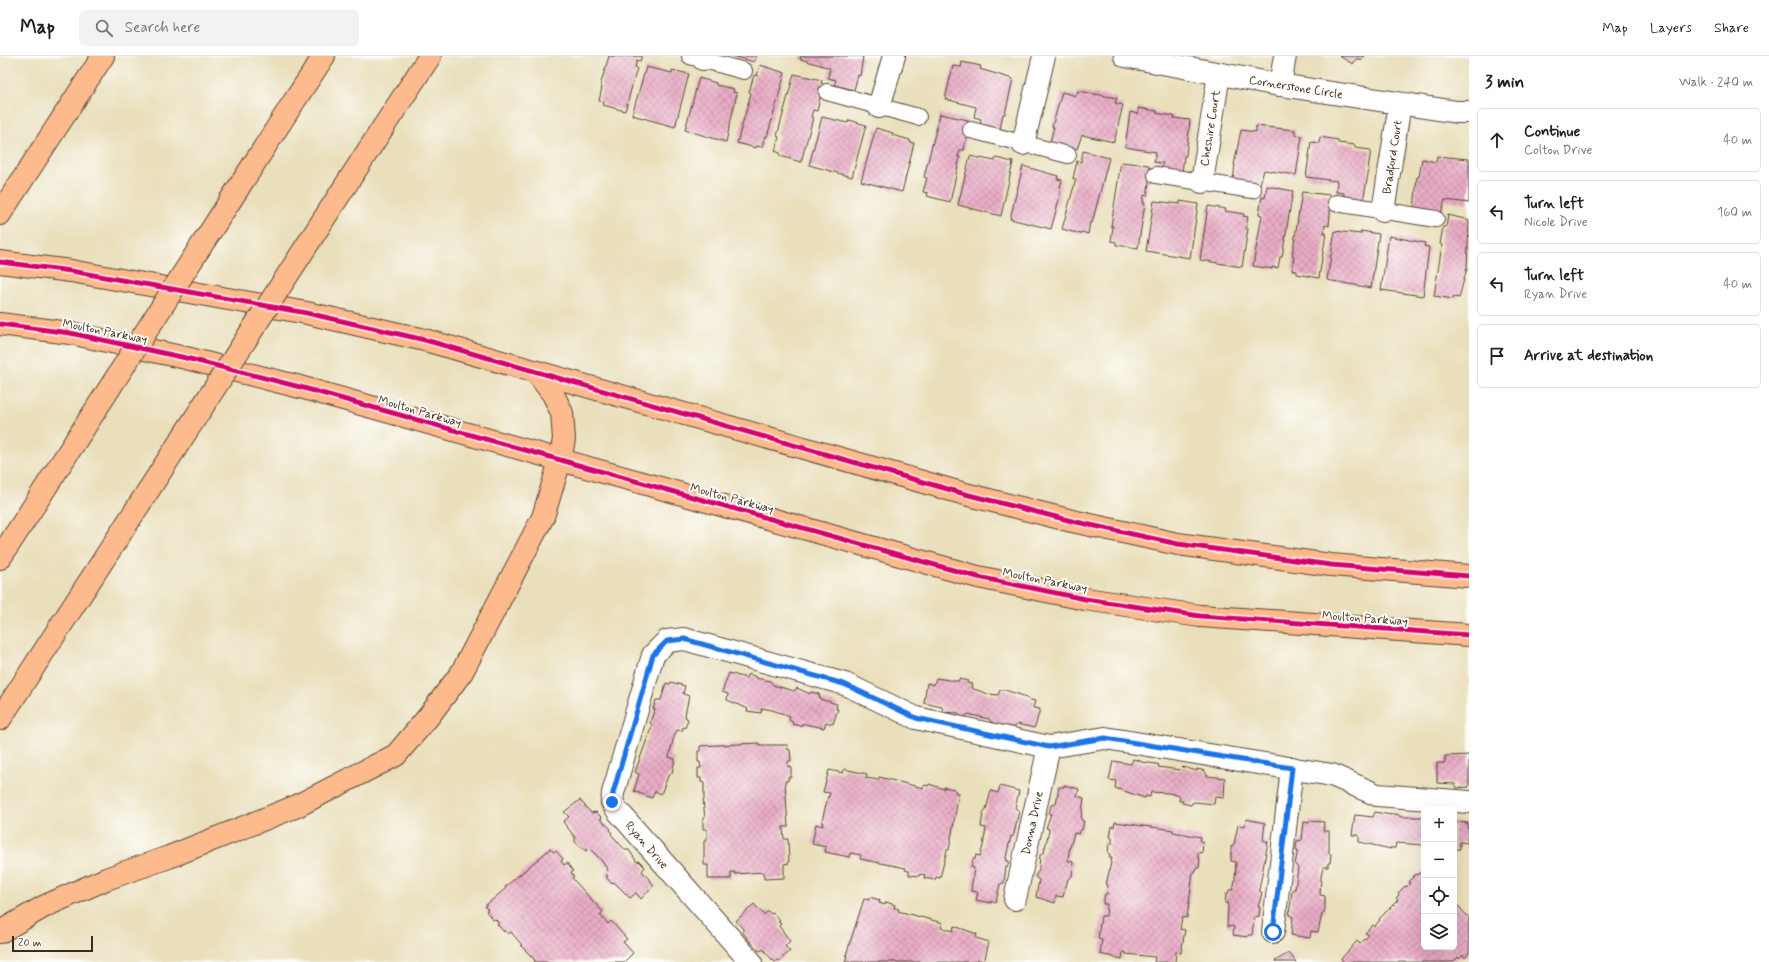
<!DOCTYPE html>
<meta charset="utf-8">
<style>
:root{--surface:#fff;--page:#f2f2f2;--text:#202124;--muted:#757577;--line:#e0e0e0}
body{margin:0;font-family:Mynerve,sans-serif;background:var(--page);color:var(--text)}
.controls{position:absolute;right:12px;bottom:12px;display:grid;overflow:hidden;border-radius:6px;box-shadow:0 4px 16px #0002}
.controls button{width:36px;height:36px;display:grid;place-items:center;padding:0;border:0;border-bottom:1px solid var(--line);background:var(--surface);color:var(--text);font:20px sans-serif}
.scale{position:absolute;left:12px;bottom:10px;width:81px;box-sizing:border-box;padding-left:4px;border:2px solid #3b2a1e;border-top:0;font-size:11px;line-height:14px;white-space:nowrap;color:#3b2a1e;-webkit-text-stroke:3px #fdfcf7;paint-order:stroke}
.stop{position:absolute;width:12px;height:12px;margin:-9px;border:3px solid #1a73e8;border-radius:50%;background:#fff}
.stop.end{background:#1a73e8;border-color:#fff;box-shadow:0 1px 4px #0008}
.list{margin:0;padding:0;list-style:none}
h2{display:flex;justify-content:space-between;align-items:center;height:52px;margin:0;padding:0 16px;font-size:17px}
h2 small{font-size:13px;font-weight:400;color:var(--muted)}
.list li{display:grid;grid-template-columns:26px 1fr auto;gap:12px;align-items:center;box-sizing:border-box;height:64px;margin:0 8px 8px;padding:0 8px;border:1px solid var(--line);border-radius:6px}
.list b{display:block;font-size:15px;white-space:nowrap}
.list p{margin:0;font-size:13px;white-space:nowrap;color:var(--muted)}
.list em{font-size:13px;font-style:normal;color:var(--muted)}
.icon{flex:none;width:22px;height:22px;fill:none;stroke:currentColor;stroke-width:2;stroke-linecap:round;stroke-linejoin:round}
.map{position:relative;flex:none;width:1469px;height:906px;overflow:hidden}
header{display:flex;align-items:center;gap:24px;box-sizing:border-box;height:56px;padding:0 20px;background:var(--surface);border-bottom:1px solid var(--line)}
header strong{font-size:19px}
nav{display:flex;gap:22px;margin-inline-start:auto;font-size:14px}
.search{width:280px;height:36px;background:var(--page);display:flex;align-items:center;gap:10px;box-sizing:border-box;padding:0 14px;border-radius:6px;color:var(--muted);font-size:15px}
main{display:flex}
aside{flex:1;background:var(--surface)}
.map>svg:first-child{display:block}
.building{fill:url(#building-cross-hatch)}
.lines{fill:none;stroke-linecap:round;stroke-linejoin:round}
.service-casing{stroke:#554536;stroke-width:18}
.minor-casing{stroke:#554536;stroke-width:24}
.primary-casing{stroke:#554536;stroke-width:24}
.motorway-casing{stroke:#554536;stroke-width:24}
.service{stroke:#fff;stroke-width:16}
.minor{stroke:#fff;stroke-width:22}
.primary{stroke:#fcba8d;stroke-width:22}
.motorway{stroke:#fcba8d;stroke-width:22}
.motorway-bridge-casing{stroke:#554536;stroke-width:24;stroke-linecap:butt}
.motorway-bridge{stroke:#fcba8d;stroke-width:22}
.cycleway-casing{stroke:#fdfcf7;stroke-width:8}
.cycleway{stroke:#d6006c;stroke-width:5}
.route{stroke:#1a73e8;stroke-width:5}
.labels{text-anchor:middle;stroke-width:4;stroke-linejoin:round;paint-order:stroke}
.street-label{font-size:12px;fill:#3b2a1e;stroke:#fdfcf7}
</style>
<header>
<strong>Map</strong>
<div class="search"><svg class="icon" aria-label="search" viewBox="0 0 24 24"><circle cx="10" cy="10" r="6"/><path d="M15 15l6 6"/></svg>Search here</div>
<nav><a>Map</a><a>Layers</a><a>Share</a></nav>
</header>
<main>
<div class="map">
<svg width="1469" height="906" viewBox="0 0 1469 906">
<defs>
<pattern id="building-cross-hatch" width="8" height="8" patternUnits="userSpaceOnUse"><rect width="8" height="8" fill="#e9acc6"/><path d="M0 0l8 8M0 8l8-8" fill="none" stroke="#be8ca0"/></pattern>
</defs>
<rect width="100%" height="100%" fill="#fdfcf7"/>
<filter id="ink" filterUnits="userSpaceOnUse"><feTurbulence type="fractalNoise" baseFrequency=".025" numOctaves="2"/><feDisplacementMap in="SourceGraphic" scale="8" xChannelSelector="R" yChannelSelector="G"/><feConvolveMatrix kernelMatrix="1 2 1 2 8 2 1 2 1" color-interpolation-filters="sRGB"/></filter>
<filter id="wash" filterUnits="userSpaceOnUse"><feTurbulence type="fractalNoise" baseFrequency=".012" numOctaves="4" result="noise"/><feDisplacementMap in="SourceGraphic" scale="16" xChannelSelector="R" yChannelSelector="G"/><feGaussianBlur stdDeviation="0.9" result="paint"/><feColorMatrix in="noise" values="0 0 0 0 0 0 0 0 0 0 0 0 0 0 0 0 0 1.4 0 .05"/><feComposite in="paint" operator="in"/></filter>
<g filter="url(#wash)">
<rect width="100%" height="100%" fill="#e9dfbb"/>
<g id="blocks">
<g class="building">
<polygon points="609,0 642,0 640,5 637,4 635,11 637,12 625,55 603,49 604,46 599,45 602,31 600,30"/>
<polygon points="733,0 757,0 754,6"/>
<polygon points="801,0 863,0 860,20 858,19 854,34 834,29 836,24 828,22 830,12 800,3"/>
<polygon points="1339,0 1364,0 1361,4 1357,2 1353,8"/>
<polygon points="962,6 981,10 980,13 1013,23 1005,58 1003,58 1000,73 980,68 981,63 974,61 976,51 945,43 953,10 961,11"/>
<polygon points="760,9 785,17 767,81 765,80 762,91 756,90 756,92 737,87 751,37 749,36 754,19 757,20"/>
<polygon points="646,11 672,17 672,14 689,18 675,71 632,59"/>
<polygon points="794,18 822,24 821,27 823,28 817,55 813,54 811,61 813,62 801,106 780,100 780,97 775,95 779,81 777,80"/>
<polygon points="699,22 716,27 716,29 734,33 733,36 737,37 726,86 685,74"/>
<polygon points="1078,35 1117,42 1115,47 1123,49 1114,86 1082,79 1077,93 1050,86 1054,71 1052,71 1062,36 1076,40"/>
<polygon points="1138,52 1157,55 1156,57 1174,60 1174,62 1190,64 1186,100 1184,100 1182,116 1162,112 1163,107 1154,106 1156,96 1125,91 1130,56 1138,58"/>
<polygon points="940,58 968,64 967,66 969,67 964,94 960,94 958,101 960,101 950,146 927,140 928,137 923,136 927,122 924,121"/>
<polygon points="822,61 848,67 849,64 866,69 852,121 809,109"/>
<polygon points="1256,70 1295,74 1295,79 1302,80 1296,119 1264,114 1260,128 1233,124 1235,109 1234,109 1241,74 1256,76"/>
<polygon points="876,72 893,77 892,79 910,84 910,86 914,87 902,136 861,125"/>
<polygon points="1320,81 1338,84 1338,87 1355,89 1355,92 1371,94 1368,113 1369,113 1363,145 1343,142 1344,137 1336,136 1337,125 1306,121 1311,86 1319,87"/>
<polygon points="1083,95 1109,102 1092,167 1090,166 1088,178 1082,176 1081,178 1062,173 1076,123 1073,123 1077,105 1081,106"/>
<polygon points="970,100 995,105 996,102 1013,106 1001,160 958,149"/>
<polygon points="1437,100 1469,103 1469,147 1445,144 1441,158 1414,154 1417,121 1419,121 1422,103 1436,106"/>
<polygon points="1121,106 1149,109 1149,112 1151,112 1147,140 1144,139 1143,147 1145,147 1138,192 1116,189 1116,186 1111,185 1113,170 1111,170"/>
<polygon points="1023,110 1058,120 1057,123 1062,124 1059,135 1061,136 1051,173 1010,163"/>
<polygon points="1267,130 1293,135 1282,201 1280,201 1278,212 1272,211 1272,213 1253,210 1262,159 1259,158 1262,141 1265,142"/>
<polygon points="1302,136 1330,139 1330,142 1331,142 1329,170 1325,169 1324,177 1326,177 1319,222 1297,218 1297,215 1292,214 1294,200 1292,200"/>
<polygon points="1154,145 1180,148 1180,145 1198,148 1190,202 1146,195"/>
<polygon points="1208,150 1226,153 1225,155 1244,158 1243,160 1248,161 1246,172 1248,173 1242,211 1200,204"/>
<polygon points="1448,159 1469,164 1467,212 1459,242 1454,241 1453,243 1434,240 1442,189 1440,188 1443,171 1446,171"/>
<polygon points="1335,175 1361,178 1361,175 1379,178 1371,232 1327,224"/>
<polygon points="1389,180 1425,187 1424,190 1429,191 1423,240 1381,234"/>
<polygon points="729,617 746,622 748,618 757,621 756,622 770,625 773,629 794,635 797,632 810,638 811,636 819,638 820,643 837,648 836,653 838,653 833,668 826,666 824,672 805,668 801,668 801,670 792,668 793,666 789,664 790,660 772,654 762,652 761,657 747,655 748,653 744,651 727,644 728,638 722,636"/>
<polygon points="936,622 955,625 959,625 959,623 968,625 967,627 972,628 971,632 988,638 998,639 1000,634 1005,634 1027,641 1027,643 1035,645 1033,652 1040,653 1036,668 1034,672 1017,668 1014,672 992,667 989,663 968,658 965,661 958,659 959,657 943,656 942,651 924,647 927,627 934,629"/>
<polygon points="671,626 685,630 683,638 689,640 685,659 686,662 688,663 685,672 683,671 682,675 677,674 673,684 669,701 675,703 672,717 668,720 661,738 655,735 652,742 634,735 639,718 635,716 652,670 650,666 655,653 653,653 656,644 661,644 666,627 670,628"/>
<polygon points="759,687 759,689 788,689 787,693 790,694 791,705 788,705 788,711 791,710 791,721 788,721 788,725 785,725 788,771 783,771 784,783 788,783 789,807 784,808 784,822 764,823 764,816 735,818 735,816 731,816 731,823 708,823 708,809 704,809 704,785 707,785 707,773 703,773 703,762 705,762 703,744 704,744 704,727 701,726 701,722 698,722 698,712 701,712 700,706 698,706 698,695 700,695 700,690"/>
<polygon points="1469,699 1469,731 1457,732 1455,728 1437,727 1437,707 1445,707 1445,700"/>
<polygon points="1133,703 1141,705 1141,706 1156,708 1159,709 1158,711 1180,714 1183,711 1197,715 1197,713 1205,715 1207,720 1225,722 1224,742 1215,741 1214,748 1195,746 1192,747 1191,749 1182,747 1183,745 1179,745 1180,740 1169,737 1151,736 1150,741 1146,740 1145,742 1115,732 1116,725 1109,724 1113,705 1131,708"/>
<polygon points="844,713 867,718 866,722 878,724 879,721 923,732 924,729 928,730 929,728 944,733 944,731 955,733 955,736 959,737 949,794 947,794 940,822 936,821 935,824 924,822 925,819 920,818 919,820 909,819 909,815 905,814 906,812 860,803 861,799 850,797 849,801 825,796 826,791 812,788 816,768 823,770 822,765 828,740 829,741 830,737 823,736 829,714 843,717"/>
<polygon points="1064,729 1079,733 1077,740 1084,742 1081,762 1082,765 1084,765 1082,774 1080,774 1079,778 1074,777 1069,795 1068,805 1073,806 1072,820 1068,823 1063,841 1056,840 1055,847 1036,841 1039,824 1035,821 1039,813 1040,799 1044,796 1049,775 1048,772 1046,772 1051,758 1049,758 1051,749 1056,748 1059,731 1064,731"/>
<polygon points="1000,730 1019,735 1015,752 1019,755 1014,778 1012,781 1011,780 1006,801 1007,805 1009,805 1007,812 1006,811 1004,827 1000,828 996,846 991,845 991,847 976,844 978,836 971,835 974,812 971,811 973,803 975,803 976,799 980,800 983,790 986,772 981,771 983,757 986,753 991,735 998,737"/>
<polygon points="580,744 591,757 596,756 602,762 600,763 611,773 610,774 612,777 611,778 625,794 629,794 637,806 639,805 645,811 642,815 654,829 641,843 636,837 630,842 614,826 612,828 606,821 608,820 605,817 608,814 602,805 589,792 586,795 575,786 575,781 563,766 569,761 564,756"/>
<polygon points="1375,756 1391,759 1391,758 1397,758 1401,761 1424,761 1424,789 1396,787 1395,792 1390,792 1391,793 1359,786 1359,779 1352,779 1355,759 1373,761"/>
<polygon points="1246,763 1265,767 1263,784 1268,786 1259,834 1262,837 1258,851 1260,851 1259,860 1254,861 1252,879 1248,879 1248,881 1233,879 1234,871 1227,870 1228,850 1227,847 1225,847 1226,838 1228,838 1229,834 1233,834 1235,824 1236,806 1231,805 1231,791 1234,788 1238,769 1245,770"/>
<polygon points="1309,765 1324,766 1323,775 1329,775 1329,798 1331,798 1330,807 1328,807 1328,811 1323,811 1321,821 1320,839 1325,840 1325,854 1322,858 1318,876 1311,875 1310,882 1291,879 1293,861 1289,859 1292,836 1293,833 1295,833 1298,812 1295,808 1298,794 1296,794 1297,785 1302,784 1304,766 1309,767"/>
<polygon points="1115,766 1173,774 1173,776 1201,781 1200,785 1203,786 1202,797 1198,796 1198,802 1200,803 1199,812 1196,812 1195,816 1193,816 1187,862 1182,861 1180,873 1185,874 1181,897 1176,896 1175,906 1154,906 1155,901 1126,898 1126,896 1123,896 1122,903 1100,898 1102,884 1098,883 1101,860 1106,860 1107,848 1103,848 1105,838 1107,838 1108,829 1106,829 1112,802 1109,802 1110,798 1108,797 1109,787 1112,788 1112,782 1110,781 1112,770 1114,771"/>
<polygon points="1454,766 1468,767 1467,772 1469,772 1468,787 1460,786 1460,793 1454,793"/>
<polygon points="550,793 554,796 556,795 563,803 561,805 564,809 567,807 573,815 571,817 574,821 572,822 603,856 600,859 608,868 611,865 627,883 623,886 633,897 624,906 535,906 534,903 521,890 522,889 511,876 508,878 505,874 504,876 497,868 499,867 495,863 493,864 486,855 488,854 485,850 506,832 505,831"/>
<polygon points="1421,816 1424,819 1424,891 1454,891 1454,845 1469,862 1469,897 1465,902 1463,899 1459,903 1458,901 1453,906 1344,906 1341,903 1357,885 1360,888 1369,879 1365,877 1373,869 1374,871 1380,864 1379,863 1398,844 1396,842 1399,839 1398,837 1405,830 1406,831 1410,827 1408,826 1416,818 1418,819"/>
<polygon points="869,841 880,844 879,847 885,849 886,846 895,849 894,852 899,853 898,855 943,867 941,871 953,875 954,870 977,878 976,882 989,886 984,906 978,904 977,906 845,906 847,900 846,899 864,843 869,844"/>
<polygon points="754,848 764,859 768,855 771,858 773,857 780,865 778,866 781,868 779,870 790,885 785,890 790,895 779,905 778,904 774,906 763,893 761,895 758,894 743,877 743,873 736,865"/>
<polygon points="1289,897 1296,906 1276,906 1275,905"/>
</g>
</g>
</g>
<g filter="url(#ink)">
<use href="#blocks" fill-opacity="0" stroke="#554536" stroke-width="1"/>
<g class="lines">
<defs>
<g id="service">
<polyline points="690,0 744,15"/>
<polyline points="827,36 918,61"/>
<polyline points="971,74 1068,99"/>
<polyline points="1156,119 1253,134"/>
<polyline points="1336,147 1436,163"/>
</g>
<g id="minor">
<polyline points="1125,0 1280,29 1457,56 1469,56"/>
<polyline points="703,3 703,0"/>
<polyline points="1280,29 1285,0"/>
<polyline points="879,51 894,0"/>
<polyline points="1023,88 1044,0"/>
<polyline points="1202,126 1219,18"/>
<polyline points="1383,155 1400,48"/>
<polyline points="1015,843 1049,691"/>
<polyline points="1273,876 1292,712"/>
<polyline points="751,906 617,754 612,746 613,737 653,599 667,585 684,583 845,628 916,662 1049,691 1105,682 1332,719 1377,739 1469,746"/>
</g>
<g id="primary">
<polyline points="0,206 71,215 307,257 425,284 965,438 1072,465 1178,488 1331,509 1469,520"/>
<polyline points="0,268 70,277 186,302 300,331 978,521 1085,543 1200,560 1469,579"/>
</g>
<g id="motorway">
<polyline points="293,47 324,0"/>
<polyline points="384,70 430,0"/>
<polyline points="0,158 103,0"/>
<polyline points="0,502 35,448"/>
<polyline points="0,663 126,469"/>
<polyline points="0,876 45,850 106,823 169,801 297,750 396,699 429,660 462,616 543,461 560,405 564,383 562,357 553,338 537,317"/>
</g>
</defs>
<use href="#service" class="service-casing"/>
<use href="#minor" class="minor-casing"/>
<use href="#primary" class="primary-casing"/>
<use href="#motorway" class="motorway-casing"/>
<use href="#service" class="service"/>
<use href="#minor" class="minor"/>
<use href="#primary" class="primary"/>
<use href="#motorway" class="motorway"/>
<defs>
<g id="motorway-bridge">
<polyline points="35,448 293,47"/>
<polyline points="126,469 384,70"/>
</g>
</defs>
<use href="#motorway-bridge" class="motorway-bridge-casing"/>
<use href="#motorway-bridge" class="motorway-bridge"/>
<defs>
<g id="cycleway">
<polyline points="0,206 71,215 307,257 425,284 965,438 1072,465 1178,488 1331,509 1469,520"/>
<polyline points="0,268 70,277 186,302 300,331 978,521 1085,543 1200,560 1469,579"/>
</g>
</defs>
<use href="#cycleway" class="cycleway-casing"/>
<use href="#cycleway" class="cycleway"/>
</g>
</g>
<g class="lines" filter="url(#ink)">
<polyline class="route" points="612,746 613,737 653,599 667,585 684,583 844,628 916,662 1049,691 1105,682 1292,712 1273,876"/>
</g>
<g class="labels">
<g class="street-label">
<text transform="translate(1296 31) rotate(9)" y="4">Cornerstone Circle</text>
<text transform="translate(1210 72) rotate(-81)" y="4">Cheshire Court</text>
<text transform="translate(1392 101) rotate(-81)" y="4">Bradford Court</text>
<text transform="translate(105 275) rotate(11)" y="4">Moulton Parkway</text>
<text transform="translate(420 355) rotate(16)" y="4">Moulton Parkway</text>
<text transform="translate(732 442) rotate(15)" y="4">Moulton Parkway</text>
<text transform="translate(1045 524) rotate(11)" y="4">Moulton Parkway</text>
<text transform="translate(1365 562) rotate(4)" y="4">Moulton Parkway</text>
<text transform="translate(1032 767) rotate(-78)" y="4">Donna Drive</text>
<text transform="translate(647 789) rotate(49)" y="4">Ryan Drive</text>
</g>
</g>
</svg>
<div class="controls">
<button>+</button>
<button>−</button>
<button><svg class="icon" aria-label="locate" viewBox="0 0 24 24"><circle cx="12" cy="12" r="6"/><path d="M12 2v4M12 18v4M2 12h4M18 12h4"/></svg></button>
<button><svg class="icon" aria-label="layers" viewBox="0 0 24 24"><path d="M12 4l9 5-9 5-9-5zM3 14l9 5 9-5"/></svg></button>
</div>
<div class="scale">20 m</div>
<div class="stop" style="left:1273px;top:876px"></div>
<div class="stop end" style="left:612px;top:746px"></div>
</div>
<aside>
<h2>3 min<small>Walk · 240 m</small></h2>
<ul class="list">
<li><svg class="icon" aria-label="ahead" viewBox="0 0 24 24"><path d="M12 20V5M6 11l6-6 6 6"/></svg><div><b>Continue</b><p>Colton Drive</p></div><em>40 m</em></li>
<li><svg class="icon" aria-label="left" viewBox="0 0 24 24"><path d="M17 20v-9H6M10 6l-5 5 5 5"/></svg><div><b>Turn left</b><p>Nicole Drive</p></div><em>160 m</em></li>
<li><svg class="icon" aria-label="left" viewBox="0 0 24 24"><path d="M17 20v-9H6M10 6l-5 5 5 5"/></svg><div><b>Turn left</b><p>Ryan Drive</p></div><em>40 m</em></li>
<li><svg class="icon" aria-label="arrive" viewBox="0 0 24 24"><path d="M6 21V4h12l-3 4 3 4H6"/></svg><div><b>Arrive at destination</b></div></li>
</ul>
</aside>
</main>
